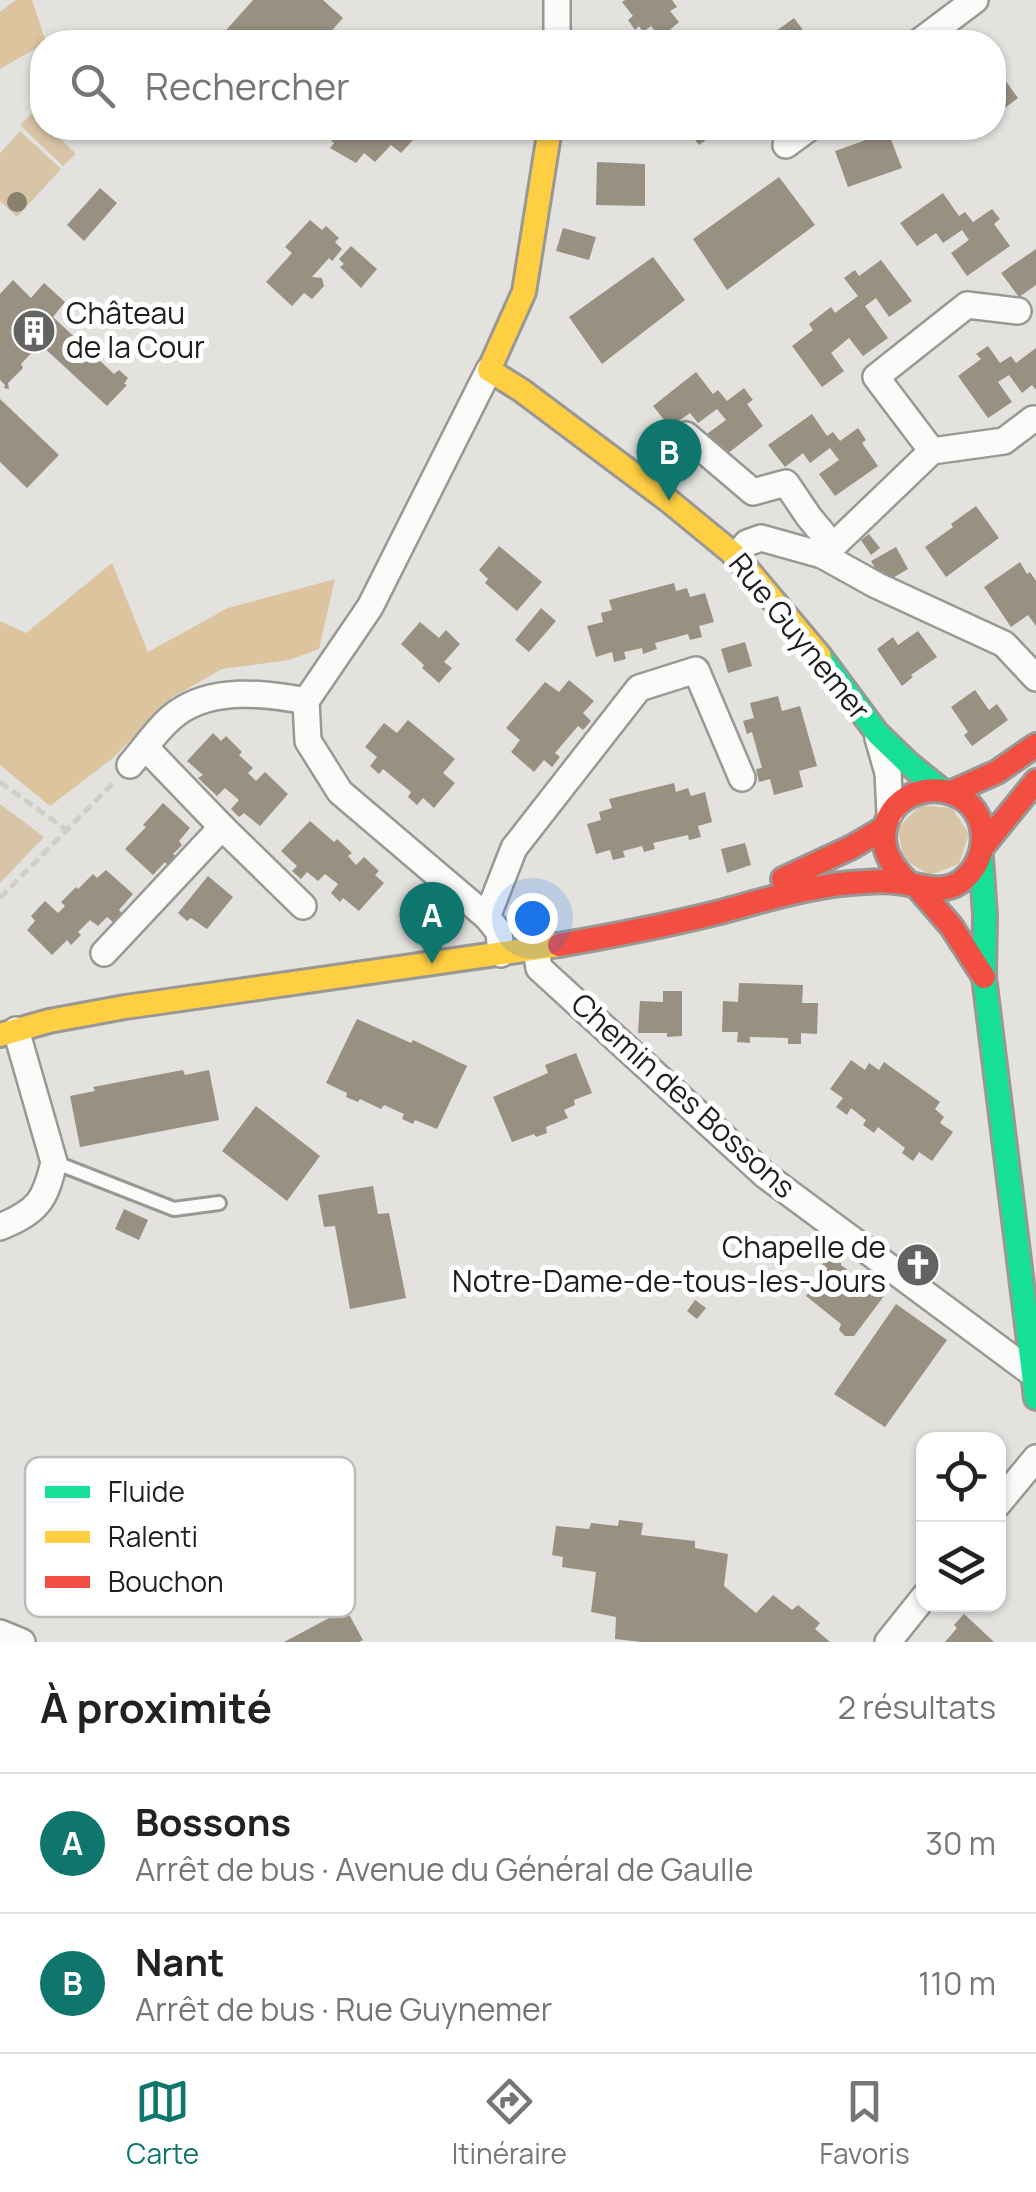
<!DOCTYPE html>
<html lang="fr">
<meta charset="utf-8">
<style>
:root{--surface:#fff;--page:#f6f6f6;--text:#222;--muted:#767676;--line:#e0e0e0;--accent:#0f766e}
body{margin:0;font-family:Manrope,sans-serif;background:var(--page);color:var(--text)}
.controls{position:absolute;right:30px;bottom:30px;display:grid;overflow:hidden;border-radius:20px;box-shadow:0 2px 8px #0004}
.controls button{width:90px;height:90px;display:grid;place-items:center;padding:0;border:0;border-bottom:2px solid var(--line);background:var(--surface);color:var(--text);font:50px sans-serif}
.you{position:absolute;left:532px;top:918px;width:35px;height:35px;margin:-25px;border:8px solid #fff;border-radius:50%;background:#1a73e8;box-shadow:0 0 0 15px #1a73e833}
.badge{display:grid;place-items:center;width:65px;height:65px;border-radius:50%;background:var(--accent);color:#fff;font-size:32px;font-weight:700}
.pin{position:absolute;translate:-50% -82px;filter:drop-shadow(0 2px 5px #0008)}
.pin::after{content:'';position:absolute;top:52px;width:35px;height:30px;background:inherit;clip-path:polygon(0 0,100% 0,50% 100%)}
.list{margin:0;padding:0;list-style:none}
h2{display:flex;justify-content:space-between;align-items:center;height:130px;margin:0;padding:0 40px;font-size:42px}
h2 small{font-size:32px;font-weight:400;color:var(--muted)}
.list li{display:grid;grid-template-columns:65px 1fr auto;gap:30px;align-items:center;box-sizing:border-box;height:140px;padding:0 40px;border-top:2px solid var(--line)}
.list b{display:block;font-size:38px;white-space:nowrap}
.list p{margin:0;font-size:32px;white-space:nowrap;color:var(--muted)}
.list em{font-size:32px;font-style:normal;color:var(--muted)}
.icon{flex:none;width:55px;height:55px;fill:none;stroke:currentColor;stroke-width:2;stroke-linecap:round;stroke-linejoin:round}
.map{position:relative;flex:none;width:1036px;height:1642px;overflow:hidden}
.search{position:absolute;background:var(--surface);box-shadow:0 2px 8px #0004;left:30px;right:30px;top:30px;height:110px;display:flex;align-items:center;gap:25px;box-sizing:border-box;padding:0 35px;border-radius:40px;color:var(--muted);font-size:38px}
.sheet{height:410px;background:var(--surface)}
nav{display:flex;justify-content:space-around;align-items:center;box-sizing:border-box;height:140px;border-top:2px solid var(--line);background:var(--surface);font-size:28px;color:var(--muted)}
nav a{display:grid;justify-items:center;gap:5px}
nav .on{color:var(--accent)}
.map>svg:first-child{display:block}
.green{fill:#d8c4a6}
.forest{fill:#dbc49e}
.building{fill:#989081}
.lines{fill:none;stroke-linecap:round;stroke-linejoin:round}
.lane-casing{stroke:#999895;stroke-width:18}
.street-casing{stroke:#999895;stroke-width:30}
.fast-casing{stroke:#999895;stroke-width:28}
.slow-casing{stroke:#999895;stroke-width:28}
.jam-casing{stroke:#999895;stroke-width:28}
.path{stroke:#cfcecd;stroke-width:5;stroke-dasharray:10 5;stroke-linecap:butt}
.lane{stroke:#fbfbfa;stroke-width:12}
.street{stroke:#fbfbfa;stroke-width:25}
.fast{stroke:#16e098;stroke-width:22}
.slow{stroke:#ffcf43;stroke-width:22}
.jam{stroke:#f24e42;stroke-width:22}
.tree{fill:#8a806e}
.labels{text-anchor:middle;stroke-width:10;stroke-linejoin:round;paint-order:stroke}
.poi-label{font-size:30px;fill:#201f1d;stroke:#fff;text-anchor:start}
.street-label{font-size:30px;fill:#201f1d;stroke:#fff}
.key{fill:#fff;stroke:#bcbcbb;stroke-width:2.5}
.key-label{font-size:28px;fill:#201f1d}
</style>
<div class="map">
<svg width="1036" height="1642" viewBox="0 0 1036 1642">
<rect width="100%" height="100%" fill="#e4e2df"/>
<g class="green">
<polygon points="34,111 42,120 42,128 50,128 76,154 63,166 20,125"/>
<polygon points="20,131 61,169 17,217 0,201 0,153"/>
<polygon points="0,804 44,837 0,883"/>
<polygon points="920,805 952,808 969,834 959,864 930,875 903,859 898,828"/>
</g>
<g class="forest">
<polygon points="16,0 32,0 46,42 42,42 42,45 0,69 0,12"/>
<polygon points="112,563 148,652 228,608 335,579 319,649 289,660 222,669 171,698 113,758 50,806 0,765 0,621 26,633"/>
</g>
<g class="building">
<polygon points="253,0 323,0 343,18 325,38 322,36 316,42 226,42 220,37"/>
<polygon points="625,0 672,0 677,7 670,11 679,22 660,38 651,26 643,32 639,26 635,30 628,20 633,16 622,2"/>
<polygon points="794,18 812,42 761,42 779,29"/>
<polygon points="994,65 1018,98 994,116"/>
<polygon points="317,128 424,128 401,153 391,145 375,162 364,153 356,163 330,148 334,143"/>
<polygon points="686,128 723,128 699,145"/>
<polygon points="888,132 902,168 848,187 835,151"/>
<polygon points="597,162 645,164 645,206 596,205"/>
<polygon points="779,177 815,225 727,290 693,239"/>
<polygon points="100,188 117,203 84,241 67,225"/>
<polygon points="943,193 959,216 965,212 973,222 992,209 1000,219 994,224 1010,246 967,276 951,253 969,240 962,230 943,243 936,233 917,246 900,223"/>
<polygon points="310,220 322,230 326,226 339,238 335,242 342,249 332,261 329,258 312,277 322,278 324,286 312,299 304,293 292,306 266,282 292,253 285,247"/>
<polygon points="563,228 596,237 589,260 556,251"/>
<polygon points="351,246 377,269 361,288 340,267 344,264 339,259"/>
<polygon points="1036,249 1036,285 1019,297 1001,273"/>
<polygon points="653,257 685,300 602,364 569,317"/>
<polygon points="881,260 912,301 889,317 876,298 865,306 888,338 863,356 849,338 831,353 844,371 822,387 792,346 813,330 809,324 831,307 835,313 858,296 844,278 855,270 859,276"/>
<polygon points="13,280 31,298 44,283 65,302 53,317 114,374 119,370 128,378 124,384 127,385 107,406 40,344 21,364 23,368 8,383 9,389 4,388 5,385 0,380 0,294"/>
<polygon points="988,346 1000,363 1011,356 1016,363 1036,348 1036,390 1032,385 1022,393 1009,375 998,382 1012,402 988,418 958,376 981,359 976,354"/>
<polygon points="696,372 713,394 718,390 727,401 744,388 753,400 747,404 763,426 722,458 704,436 726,420 717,409 698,423 690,413 670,427 653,406"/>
<polygon points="0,399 59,455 27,488 0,462"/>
<polygon points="812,414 827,436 833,432 840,441 858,428 866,440 862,443 878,466 835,496 819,474 839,460 830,448 810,463 803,453 785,467 768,445"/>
<polygon points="976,506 999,538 946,577 925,547 953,527 951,524"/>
<polygon points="869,534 880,548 871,555 861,540"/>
<polygon points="499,546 542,582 517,611 485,583 488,579 479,570"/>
<polygon points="896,547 908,569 884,583 871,561"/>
<polygon points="1020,562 1027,574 1030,572 1036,581 1036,626 1028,615 1011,627 984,587"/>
<polygon points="674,583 676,591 687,588 690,597 705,593 714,622 699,626 702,637 690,640 688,634 655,643 657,649 643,654 642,648 624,652 626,659 614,662 612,652 596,657 587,626 603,622 601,613 612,610 609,600"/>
<polygon points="541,608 556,621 529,652 515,640"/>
<polygon points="420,622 439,638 446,630 460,644 444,662 452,668 439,683 422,668 424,665 401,644"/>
<polygon points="918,631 937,657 911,675 913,677 902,686 877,649 893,637 898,645"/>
<polygon points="745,642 752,666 728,673 721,649"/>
<polygon points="569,680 594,701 583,713 591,721 583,730 578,726 555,753 560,757 552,767 544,760 534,772 511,752 520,740 506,728 545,682 559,692"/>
<polygon points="975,690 989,710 997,704 1008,720 972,746 964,735 968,732 951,707"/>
<polygon points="778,696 782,711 800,706 817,766 799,771 803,787 774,795 770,779 759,782 756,769 762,768 752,732 747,734 743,721 754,718 750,703"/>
<polygon points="408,720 455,759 443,773 455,783 434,808 423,798 417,805 408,797 411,792 383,769 379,774 370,766 377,757 365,747 384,723 397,733"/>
<polygon points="213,733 221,741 226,736 242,752 239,755 253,768 248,773 256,781 265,772 288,794 260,826 244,813 239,817 231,809 239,800 225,788 217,796 198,778 203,775 187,761"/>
<polygon points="674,783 676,792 688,788 691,796 705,792 712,822 698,826 701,837 689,840 688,835 653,843 655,849 644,852 642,846 623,851 625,857 613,860 610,850 596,854 587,824 601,820 599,812 612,808 609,799"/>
<polygon points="163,803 190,828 179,841 182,845 173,854 177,857 168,866 165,862 153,875 125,849 146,827 143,825"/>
<polygon points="310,821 334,842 337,839 352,853 348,856 356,865 364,857 379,871 375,875 384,883 359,911 343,898 340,902 331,893 338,884 325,874 318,881 307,872 301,879 292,871 297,866 281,851"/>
<polygon points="745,843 751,865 727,873 721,849"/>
<polygon points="106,870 133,894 119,910 123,914 114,923 107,917 98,926 90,920 78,932 81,935 71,945 67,940 52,955 27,930 35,921 31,916 45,901 58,913 65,906 61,902 76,887 78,889 93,874 97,878"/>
<polygon points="208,876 233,897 207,929 191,918 187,921 178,913"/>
<polygon points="739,983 803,985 802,1003 818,1003 817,1034 801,1033 801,1044 788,1044 788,1038 750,1037 750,1043 737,1042 738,1032 722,1032 723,1001 738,1002"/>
<polygon points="663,991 682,991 682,1036 667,1037 667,1033 638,1033 640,1001 663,1002"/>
<polygon points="357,1019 411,1043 413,1040 467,1066 437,1129 415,1120 413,1124 402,1119 404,1114 384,1105 381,1109 360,1099 358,1102 346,1097 347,1093 326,1083"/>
<polygon points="576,1053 592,1093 574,1100 575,1105 564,1110 568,1118 546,1127 547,1133 536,1137 534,1134 512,1142 493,1097 548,1073 545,1065"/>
<polygon points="851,1060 865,1070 869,1063 879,1070 884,1062 940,1102 935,1109 944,1117 940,1123 953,1132 932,1161 919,1152 913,1161 902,1153 905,1148 878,1127 874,1133 863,1125 866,1120 851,1108 847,1115 836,1107 843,1098 830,1089"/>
<polygon points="183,1070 185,1075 209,1070 219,1120 80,1147 70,1096 95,1091 93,1087"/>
<polygon points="256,1106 320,1156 287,1201 222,1151"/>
<polygon points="373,1186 378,1214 389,1213 406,1298 350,1309 335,1226 324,1227 318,1195"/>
<polygon points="124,1209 148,1220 139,1240 115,1229"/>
<polygon points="919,1247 928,1248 933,1252 934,1262 919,1281 903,1269"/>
<polygon points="829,1254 841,1263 841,1265 884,1296 854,1336 845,1336 839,1330 841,1324 806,1296 827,1269 822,1265"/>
<polygon points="695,1300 706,1308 697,1319 687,1311"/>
<polygon points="896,1304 947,1340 885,1427 834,1394"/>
<polygon points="619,1520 643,1523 641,1535 695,1541 695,1548 728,1554 724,1586 756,1613 773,1595 792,1610 798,1605 820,1623 815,1629 830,1642 642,1642 615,1639 616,1617 591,1612 596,1572 562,1567 563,1557 552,1555 556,1526 589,1529 591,1523 618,1526"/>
<polygon points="346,1609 363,1640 359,1642 284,1642"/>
<polygon points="964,1614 976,1625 994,1642 945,1642 957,1628 954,1625"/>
</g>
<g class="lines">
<defs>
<polyline id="lane" points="54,1162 174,1209 219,1203"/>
<g id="street">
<polyline points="557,42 557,0"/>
<polyline points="919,42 975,0"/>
<polyline points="786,145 809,128"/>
<polyline points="489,370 370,607 306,701 308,741 340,792 487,917 499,932 501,954"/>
<polyline points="686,435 753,492 786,483 809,517 833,546 822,555"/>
<polyline points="932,451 876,377 967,305 1018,311"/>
<polyline points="833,546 932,451 1004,441 1033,419"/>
<polyline points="736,556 747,543 761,538 822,555 876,585 1004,644 1036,678"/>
<polyline points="878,738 888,773 890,813"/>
<polyline points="145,747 222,827"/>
<path d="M130 765C144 749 159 726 177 713 213 687 264 693 306 701"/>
<polyline points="487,917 514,848 639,688 696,670 742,778"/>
<polyline points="536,949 539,968 765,1175 1036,1376"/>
<polyline points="104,953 222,827 303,906"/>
<path d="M0 1227C38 1211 45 1201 54 1162L16 1030"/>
<polyline points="998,1504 1036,1458"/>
<polyline points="0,1633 22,1642"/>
<polyline points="888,1642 924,1597"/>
</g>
<g id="fast">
<polyline points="820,656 877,733 909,764 940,789"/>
<polyline points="981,858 985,915 984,977 1036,1398"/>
</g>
<g id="slow">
<polyline points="550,128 524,292 489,370 521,390 669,501 736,556 820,656"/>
<polyline points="0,1035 49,1021 125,1007 559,945"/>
</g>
<g id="jam">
<polyline points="952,792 997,772 1036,745"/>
<polyline points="984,845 1036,781"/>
<polyline points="783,879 852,847 884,828"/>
<polyline points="918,888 951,926 984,977"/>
<path d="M559 945C611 936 664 926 716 913 765 900 814 884 865 882 877 881 890 881 903 883 920 885 938 893 955 885 988 868 994 817 960 797 925 777 877 803 885 846 888 862 899 873 909 884"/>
</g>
</defs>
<use href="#lane" class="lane-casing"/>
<use href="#street" class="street-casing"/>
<use href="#fast" class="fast-casing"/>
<use href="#slow" class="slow-casing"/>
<use href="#jam" class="jam-casing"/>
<g class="path">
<polyline points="0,782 68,831"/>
<polyline points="0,898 114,782"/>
</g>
<use href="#lane" class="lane"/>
<use href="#street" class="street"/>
<use href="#fast" class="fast"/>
<use href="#slow" class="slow"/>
<use href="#jam" class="jam"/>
</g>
<circle class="tree" cx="17" cy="202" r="10"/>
<defs>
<symbol id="building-disc" viewBox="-11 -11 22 22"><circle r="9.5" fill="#656361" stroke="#fff"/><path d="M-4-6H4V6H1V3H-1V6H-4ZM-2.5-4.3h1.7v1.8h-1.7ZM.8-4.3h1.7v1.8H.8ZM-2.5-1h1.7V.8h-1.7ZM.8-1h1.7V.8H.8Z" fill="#fff"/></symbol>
<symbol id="church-disc" viewBox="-11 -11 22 22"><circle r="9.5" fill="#656361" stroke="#fff"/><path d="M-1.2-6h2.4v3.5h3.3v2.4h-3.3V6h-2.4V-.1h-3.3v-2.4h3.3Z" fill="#fff"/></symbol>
</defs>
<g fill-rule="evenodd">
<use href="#building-disc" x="9" y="306" width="50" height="50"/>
<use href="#church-disc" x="893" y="1240" width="50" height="50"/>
</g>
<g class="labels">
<g class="poi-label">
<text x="66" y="324">Château<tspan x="66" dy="34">de la Cour</tspan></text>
<text x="886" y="1258" text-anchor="end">Chapelle de<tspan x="886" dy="34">Notre-Dame-de-tous-les-Jours</tspan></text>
</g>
<g class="street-label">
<text transform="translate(799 637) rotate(51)" y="10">Rue Guynemer</text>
<text transform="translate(683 1096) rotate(42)" y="10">Chemin des Bossons</text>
</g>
</g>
<rect x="25" y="1457" width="330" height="160" rx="15" class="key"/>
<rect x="45" y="1486" width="45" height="12" fill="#16e098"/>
<rect x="45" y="1531" width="45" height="12" fill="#ffcf43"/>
<rect x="45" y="1576" width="45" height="12" fill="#f24e42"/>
<g class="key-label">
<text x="108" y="1502">Fluide</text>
<text x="108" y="1547">Ralenti</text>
<text x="108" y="1592">Bouchon</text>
</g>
</svg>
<div class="controls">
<button><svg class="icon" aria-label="locate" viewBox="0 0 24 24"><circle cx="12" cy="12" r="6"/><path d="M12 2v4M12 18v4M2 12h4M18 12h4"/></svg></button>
<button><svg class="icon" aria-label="layers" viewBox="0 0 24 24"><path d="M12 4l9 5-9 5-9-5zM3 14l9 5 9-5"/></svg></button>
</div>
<div class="you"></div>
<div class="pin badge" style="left:432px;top:964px">A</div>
<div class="pin badge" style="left:669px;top:501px">B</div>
<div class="search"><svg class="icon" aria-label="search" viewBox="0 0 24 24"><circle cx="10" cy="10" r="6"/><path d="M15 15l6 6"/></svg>Rechercher</div>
</div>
<section class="sheet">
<h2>À proximité<small>2 résultats</small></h2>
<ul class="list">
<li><span class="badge">A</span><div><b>Bossons</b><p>Arrêt de bus · Avenue du Général de Gaulle</p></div><em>30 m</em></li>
<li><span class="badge">B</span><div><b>Nant</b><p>Arrêt de bus · Rue Guynemer</p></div><em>110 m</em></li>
</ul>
</section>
<nav>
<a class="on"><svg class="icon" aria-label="map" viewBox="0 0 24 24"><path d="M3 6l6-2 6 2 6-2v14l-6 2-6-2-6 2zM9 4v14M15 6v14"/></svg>Carte</a>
<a><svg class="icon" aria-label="directions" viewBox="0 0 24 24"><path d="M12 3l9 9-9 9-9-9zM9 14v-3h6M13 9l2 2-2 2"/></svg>Itinéraire</a>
<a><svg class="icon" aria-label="saved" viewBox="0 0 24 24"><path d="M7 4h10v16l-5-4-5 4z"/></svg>Favoris</a>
</nav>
